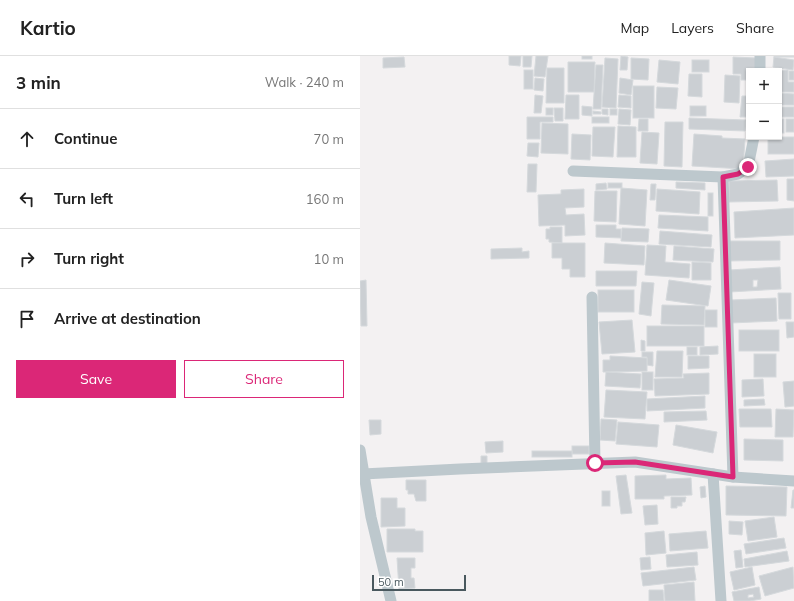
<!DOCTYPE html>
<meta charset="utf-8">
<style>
:root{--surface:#fff;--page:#f6f6f6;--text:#222;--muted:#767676;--line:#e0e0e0;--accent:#db2777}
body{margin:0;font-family:Mulish,sans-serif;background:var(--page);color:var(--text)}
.controls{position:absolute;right:12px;top:12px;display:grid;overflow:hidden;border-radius:0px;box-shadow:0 1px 3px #0004}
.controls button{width:36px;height:36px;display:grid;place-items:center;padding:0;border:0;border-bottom:1px solid var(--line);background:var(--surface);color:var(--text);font:20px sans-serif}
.scale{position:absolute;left:12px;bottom:10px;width:94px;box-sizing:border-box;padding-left:4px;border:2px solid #49585e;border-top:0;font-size:11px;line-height:14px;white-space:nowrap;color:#49585e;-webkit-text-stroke:3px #fff;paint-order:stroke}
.stop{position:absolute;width:12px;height:12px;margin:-9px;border:3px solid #db2777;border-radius:50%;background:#fff}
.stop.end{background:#db2777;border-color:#fff;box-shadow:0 1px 4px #0008}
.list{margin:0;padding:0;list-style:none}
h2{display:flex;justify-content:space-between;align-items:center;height:52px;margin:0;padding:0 16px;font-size:17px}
h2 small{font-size:13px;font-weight:400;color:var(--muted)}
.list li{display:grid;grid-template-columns:26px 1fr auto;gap:12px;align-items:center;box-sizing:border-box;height:60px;padding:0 16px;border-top:1px solid var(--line)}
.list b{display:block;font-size:15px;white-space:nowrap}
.list em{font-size:13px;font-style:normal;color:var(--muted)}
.actions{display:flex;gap:8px;padding:12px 16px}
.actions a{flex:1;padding:9px 0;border:1px solid var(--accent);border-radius:0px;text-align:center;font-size:14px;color:var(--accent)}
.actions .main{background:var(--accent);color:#fff}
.icon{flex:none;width:22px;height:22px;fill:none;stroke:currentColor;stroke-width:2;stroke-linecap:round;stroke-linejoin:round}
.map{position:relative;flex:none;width:434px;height:545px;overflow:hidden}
header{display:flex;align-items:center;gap:24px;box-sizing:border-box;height:56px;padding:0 20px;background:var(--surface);border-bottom:1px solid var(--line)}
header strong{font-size:19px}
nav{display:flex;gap:22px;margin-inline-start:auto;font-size:14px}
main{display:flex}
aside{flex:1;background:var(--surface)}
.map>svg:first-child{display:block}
.building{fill:#cbcfd3;stroke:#d5d9dc;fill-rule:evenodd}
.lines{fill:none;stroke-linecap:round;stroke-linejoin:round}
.street{stroke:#bdc8cd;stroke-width:11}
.route{stroke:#db2777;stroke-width:5}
</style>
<header>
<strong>Kartio</strong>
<nav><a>Map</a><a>Layers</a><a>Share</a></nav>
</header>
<main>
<aside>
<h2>3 min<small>Walk · 240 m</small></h2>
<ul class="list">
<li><svg class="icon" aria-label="ahead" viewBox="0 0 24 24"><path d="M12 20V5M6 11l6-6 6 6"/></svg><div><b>Continue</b></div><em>70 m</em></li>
<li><svg class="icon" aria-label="left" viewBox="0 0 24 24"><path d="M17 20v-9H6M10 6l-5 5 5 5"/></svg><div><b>Turn left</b></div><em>160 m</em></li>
<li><svg class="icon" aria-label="right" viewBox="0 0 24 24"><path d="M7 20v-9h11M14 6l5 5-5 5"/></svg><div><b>Turn right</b></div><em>10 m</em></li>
<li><svg class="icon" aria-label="arrive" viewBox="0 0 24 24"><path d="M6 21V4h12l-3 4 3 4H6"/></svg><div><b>Arrive at destination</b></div></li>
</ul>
<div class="actions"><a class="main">Save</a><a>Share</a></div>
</aside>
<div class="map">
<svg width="434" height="545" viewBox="0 0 434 545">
<rect width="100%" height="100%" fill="#f3f1f2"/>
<g class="building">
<polygon points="149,0 161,0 160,10 149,9"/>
<polygon points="163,0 172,0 171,11 163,11"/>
<polygon points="176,0 188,0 185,21 174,20"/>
<rect x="222" y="0" width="10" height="3"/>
<polygon points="261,0 268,1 267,14 260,14"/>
<rect x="414" y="0" width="20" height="1"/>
<polygon points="44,1 45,11 23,12 23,2"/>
<polygon points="373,1 396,2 396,15 389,15 389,24 381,24 381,18 373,18"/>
<polygon points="414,1 434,4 433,14 413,11"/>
<polygon points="245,2 258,3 256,52 242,51"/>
<polygon points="271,2 289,3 288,24 271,23"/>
<polygon points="299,4 320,6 318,28 297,26"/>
<rect x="332" y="4" width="17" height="12"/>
<polygon points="208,6 235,6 234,36 208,36"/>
<polygon points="236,9 243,9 241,53 233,53"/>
<polygon points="187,12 204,12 204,47 186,47"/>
<rect x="164" y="14" width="9" height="19"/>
<polygon points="428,14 428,26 434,26 434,36 419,36 419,15 412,15"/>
<rect x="429" y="15" width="5" height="9"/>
<polygon points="329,18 342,18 342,41 328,40"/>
<polygon points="365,19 380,20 379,47 364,46"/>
<polygon points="175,22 184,23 183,35 174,34"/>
<polygon points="260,22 273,24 271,39 259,37"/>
<rect x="273" y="30" width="21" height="32"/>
<polygon points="297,31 318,32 316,53 296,52"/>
<polygon points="419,37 434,38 434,49 419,49"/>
<polygon points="175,39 183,40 181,57 174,57"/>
<polygon points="206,39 219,39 219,63 205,63"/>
<polygon points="259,39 271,40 271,52 258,51"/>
<polygon points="382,40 389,40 389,61 380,61"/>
<polygon points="222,50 232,51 232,60 222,59"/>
<rect x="330" y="50" width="16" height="10"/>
<rect x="419" y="51" width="15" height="10"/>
<rect x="186" y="52" width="7" height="7"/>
<polygon points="194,52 203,52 203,65 195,65"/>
<polygon points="242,53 248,53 248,59 242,58"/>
<rect x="250" y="53" width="7" height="6"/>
<polygon points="259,53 271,54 270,69 258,68"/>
<polygon points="233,55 241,56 241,58 233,58"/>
<polygon points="167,61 193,61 193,66 180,66 180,83 167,83"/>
<rect x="232" y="61" width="17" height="6"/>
<polygon points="329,62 386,64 385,75 329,73"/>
<polygon points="279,63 288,63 288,75 278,75"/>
<rect x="419" y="63" width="5" height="14"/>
<rect x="426" y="63" width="8" height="13"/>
<polygon points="305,66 323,66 322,111 304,110"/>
<polygon points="182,67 208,68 208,98 181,97"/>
<polygon points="258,70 276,71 276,101 257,101"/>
<polygon points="233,71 255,71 253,101 232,100"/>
<polygon points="282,76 299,77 297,108 280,107"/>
<polygon points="212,78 231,79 230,104 211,103"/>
<polygon points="334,78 362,80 362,82 385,83 383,113 332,110"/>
<rect x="408" y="81" width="26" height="17"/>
<polygon points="168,87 179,87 178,101 167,100"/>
<polygon points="434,103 434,120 406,121 405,105"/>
<polygon points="168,108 177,108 176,136 167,136"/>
<polygon points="427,123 434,123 434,145 427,144"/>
<polygon points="417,124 418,145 369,146 369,125"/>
<polygon points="316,126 345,127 345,134 316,132"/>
<polygon points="246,127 247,133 236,134 236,128"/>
<rect x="248" y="127" width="14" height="5"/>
<polygon points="291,128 296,128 295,144 290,144"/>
<polygon points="261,132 287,134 285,170 259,168"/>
<polygon points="224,133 224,151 205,152 206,159 224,158 225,179 205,180 205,169 179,170 178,139 201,138 201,134"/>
<polygon points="297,133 340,136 339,158 296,155"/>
<polygon points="235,135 257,135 256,166 234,165"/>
<rect x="348" y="137" width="5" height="23"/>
<polygon points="434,152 434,179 375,182 374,156"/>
<polygon points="299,159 348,161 348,175 298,172"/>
<polygon points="236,169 256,169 256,173 261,173 261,182 236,181"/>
<polygon points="190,171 202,171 202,187 189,186 189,183 186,183 186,173 190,173"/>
<polygon points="262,172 289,173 288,186 261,185"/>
<polygon points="300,175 352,179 351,191 299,188"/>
<polygon points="369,185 420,185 420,204 369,205"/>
<polygon points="192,187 225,187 225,221 210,221 210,213 202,213 202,202 192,202"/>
<polygon points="245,187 285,190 284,209 244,207"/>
<polygon points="287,189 306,190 305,206 330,208 329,222 285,219"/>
<polygon points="314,190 354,193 353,206 313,204"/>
<polygon points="162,192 162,196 169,195 169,202 131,203 131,193"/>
<polygon points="332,206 351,207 351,224 332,224"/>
<path d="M420 211 421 233 370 236 369 214ZM393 224H398L397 231H393Z"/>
<polygon points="236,215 277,215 276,230 236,230"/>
<polygon points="6,224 7,270 1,270 0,225"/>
<polygon points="309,224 351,230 348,250 306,244"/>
<polygon points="282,226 294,227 291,260 279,258"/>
<rect x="238" y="234" width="36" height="22"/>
<polygon points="418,237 431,237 431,263 419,263"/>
<polygon points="416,242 417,265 371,267 371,244"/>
<polygon points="302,249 345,250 344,269 301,268"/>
<rect x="345" y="254" width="12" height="17"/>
<polygon points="272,264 275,296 242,298 239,266"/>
<polygon points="426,266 434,266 434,281 427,282"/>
<rect x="287" y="270" width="57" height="20"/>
<rect x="379" y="274" width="40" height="21"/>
<polygon points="281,284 285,285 285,295 281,295"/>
<polygon points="358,290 358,298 340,299 340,291"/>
<rect x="327" y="291" width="10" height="8"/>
<polygon points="297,295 323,295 322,321 295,321"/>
<polygon points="282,296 293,296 293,310 287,309 287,301 282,301"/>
<rect x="394" y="298" width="22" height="23"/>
<polygon points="250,300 287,302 287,315 243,316 243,304 250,304"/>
<polygon points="328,300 349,300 349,312 328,313"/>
<polygon points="246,316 281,318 280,332 245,330"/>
<rect x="282" y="316" width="11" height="18"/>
<polygon points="349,317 349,338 295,340 294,323 324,322 323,318"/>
<polygon points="403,323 404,340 382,341 382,324"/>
<polygon points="434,325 434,350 425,351 423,326"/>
<polygon points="246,334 287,336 285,363 244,361"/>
<polygon points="345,340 345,352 287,355 287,343"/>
<polygon points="404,343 405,349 384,350 384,344"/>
<polygon points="379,353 411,353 412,371 380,371"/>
<polygon points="416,353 434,354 433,381 415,381"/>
<polygon points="346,355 347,364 304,366 304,356"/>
<polygon points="241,363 257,364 255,385 240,384"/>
<polygon points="9,364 21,364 21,378 10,379"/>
<polygon points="258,366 299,369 297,391 256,388"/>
<polygon points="316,369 357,376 353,397 313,389"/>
<polygon points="384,383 423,384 423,405 384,404"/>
<polygon points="143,385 143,396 126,397 125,386"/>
<rect x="212" y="390" width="17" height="8"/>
<rect x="172" y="395" width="40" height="6"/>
<polygon points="121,400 127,400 127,408 121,407"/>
<polygon points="266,419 272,457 261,458 256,420"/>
<polygon points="306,419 306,423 331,422 332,439 304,440 304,443 275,443 275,420"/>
<polygon points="46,424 66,424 66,445 56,445 54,438 48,438 48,434 46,434"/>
<polygon points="345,430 346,441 341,442 340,431"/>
<polygon points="366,430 427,431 426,460 366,459"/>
<polygon points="433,434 434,434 434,452 431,452"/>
<rect x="242" y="435" width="8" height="15"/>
<polygon points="311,441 326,441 325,446 322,446 322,450 317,450 317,452 311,452"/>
<polygon points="21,442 37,442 37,452 45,452 45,470 21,471"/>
<polygon points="297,449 298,468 285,469 283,450"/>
<polygon points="414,461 417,481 388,485 385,465"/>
<polygon points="369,465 383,466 382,479 369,478"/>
<polygon points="27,473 55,473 55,475 63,475 63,496 27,496"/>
<polygon points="304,475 306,497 286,499 285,477"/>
<polygon points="346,475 348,492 310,495 309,478"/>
<polygon points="424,482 426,492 386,498 384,488"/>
<polygon points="381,494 383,511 376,512 374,495"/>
<polygon points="427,495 429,505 385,511 384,503"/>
<polygon points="337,496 338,509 307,511 306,499"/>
<polygon points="290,501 291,513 281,514 280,502"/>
<polygon points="37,502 55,502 55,512 51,512 51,522 54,522 55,532 39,533"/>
<polygon points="334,511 336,524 283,530 281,517"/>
<polygon points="392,511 395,529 374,534 370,516"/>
<polygon points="433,511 434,532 405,540 399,520"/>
<polygon points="334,526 335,545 305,545 304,529"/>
<path d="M399 531 401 543 390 545H374L372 536ZM393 538 394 541 388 542V539Z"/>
<polygon points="289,534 303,534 304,545 289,545"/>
</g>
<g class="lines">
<g class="street">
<polyline points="400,15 400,0"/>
<polyline points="213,115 363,121 378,118 388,111 394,81"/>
<polyline points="363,121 373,421"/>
<polyline points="232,241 235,407"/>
<polyline points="0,394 11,461 31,545"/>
<polyline points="3,418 100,413 275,406 373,421 434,425"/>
<polyline points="353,418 361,545"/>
</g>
</g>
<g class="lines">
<polyline class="route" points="235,407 275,406 373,421 363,121 378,118 388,111"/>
</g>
</svg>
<div class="controls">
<button>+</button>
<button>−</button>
</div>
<div class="scale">50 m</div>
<div class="stop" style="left:235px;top:407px"></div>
<div class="stop end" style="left:388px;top:111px"></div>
</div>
</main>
